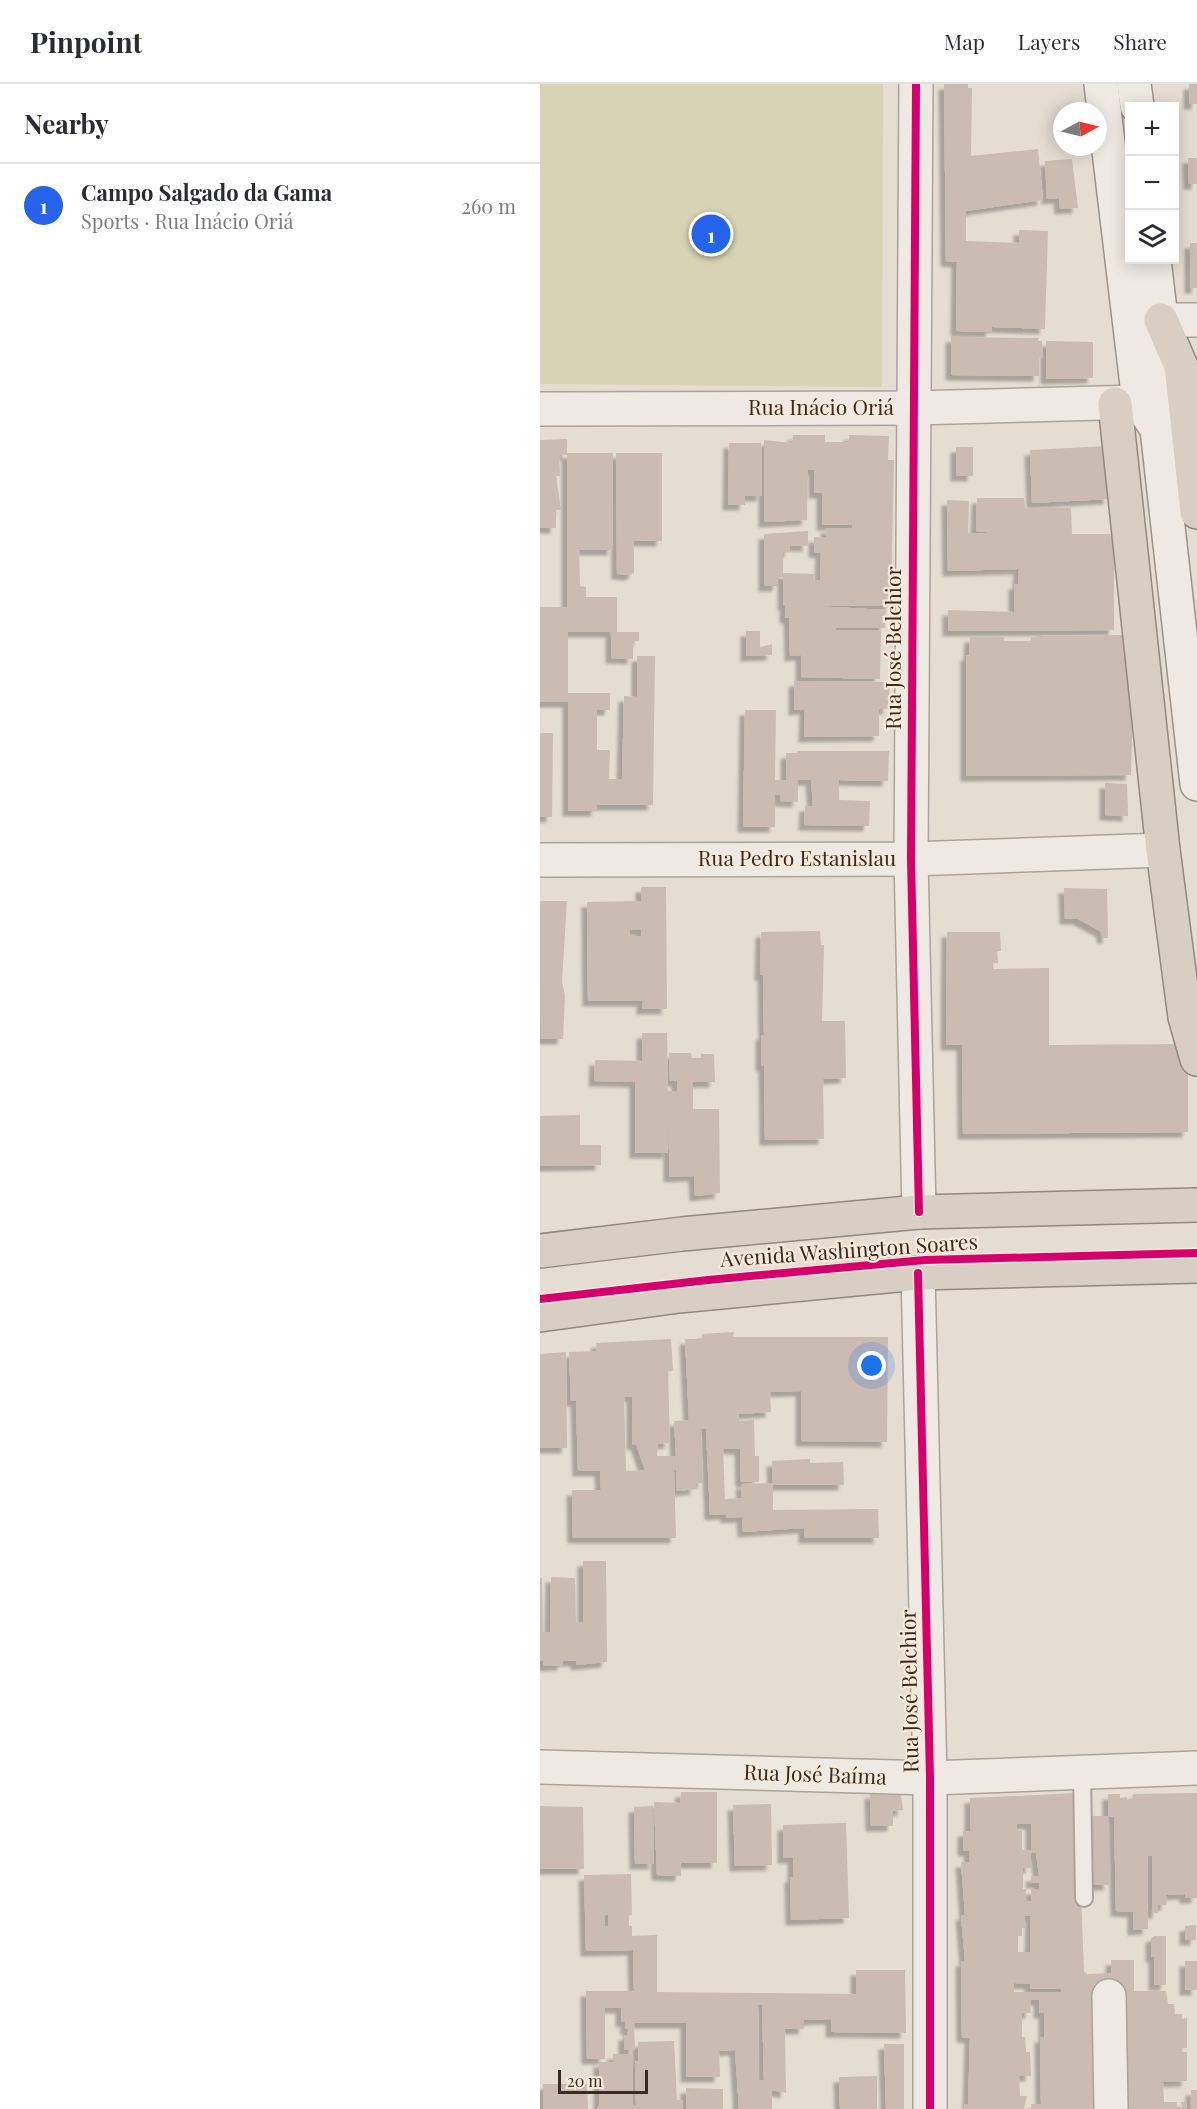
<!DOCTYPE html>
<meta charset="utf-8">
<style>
:root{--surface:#fff;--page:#f7f7f7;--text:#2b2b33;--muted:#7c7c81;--line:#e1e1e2;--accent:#2563eb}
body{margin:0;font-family:"Playfair Display",serif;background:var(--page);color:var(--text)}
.controls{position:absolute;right:18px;top:18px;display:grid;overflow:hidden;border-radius:0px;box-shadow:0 3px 15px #0003}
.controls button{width:54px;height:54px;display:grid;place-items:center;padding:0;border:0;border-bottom:2px solid var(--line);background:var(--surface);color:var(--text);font:30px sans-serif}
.compass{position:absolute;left:513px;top:18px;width:54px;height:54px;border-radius:50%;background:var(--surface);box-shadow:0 3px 15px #0003;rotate:83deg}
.scale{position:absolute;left:18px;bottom:15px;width:90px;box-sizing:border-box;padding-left:6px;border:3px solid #3b2a22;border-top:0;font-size:16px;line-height:21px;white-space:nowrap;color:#3b2a22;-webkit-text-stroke:4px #f5e9da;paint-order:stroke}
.you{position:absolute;left:332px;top:1282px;width:21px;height:21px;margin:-15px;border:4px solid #fff;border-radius:50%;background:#1a73e8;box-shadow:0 0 0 9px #1a73e833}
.badge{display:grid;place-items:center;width:39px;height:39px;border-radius:50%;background:var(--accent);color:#fff;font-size:20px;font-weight:700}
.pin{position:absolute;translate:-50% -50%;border:3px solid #fff;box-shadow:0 2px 6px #0006}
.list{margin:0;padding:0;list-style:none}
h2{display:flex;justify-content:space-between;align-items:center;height:78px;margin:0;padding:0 24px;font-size:26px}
h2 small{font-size:20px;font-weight:400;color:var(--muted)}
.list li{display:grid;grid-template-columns:39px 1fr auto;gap:18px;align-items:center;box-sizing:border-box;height:84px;padding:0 24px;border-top:2px solid var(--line)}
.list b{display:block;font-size:22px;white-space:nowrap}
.list p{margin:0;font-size:20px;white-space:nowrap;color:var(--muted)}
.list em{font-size:20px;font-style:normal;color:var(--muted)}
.icon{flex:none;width:33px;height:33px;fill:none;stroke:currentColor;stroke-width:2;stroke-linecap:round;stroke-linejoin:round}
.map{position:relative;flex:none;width:657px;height:2025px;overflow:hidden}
header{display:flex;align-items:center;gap:36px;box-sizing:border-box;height:84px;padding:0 30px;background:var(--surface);border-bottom:2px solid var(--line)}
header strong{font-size:28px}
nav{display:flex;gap:33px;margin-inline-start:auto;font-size:21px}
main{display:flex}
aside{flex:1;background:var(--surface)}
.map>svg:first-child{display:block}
.green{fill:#d7d3b5}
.building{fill:#cabbb3;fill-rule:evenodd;filter:url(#shadow)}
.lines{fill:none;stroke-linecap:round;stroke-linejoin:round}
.lane-casing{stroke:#aba39a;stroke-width:20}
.street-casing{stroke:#aba39a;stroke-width:36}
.secondary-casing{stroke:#9b928a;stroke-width:36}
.highway-casing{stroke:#918881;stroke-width:36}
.lane{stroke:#eeeae3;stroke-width:16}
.street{stroke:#eeeae3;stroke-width:33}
.secondary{stroke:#eeeae3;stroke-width:33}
.highway{stroke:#d9cec3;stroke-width:33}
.cycleway-casing{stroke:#f5e9da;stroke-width:11}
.cycleway{stroke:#d6006c;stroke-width:8}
.labels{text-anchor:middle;stroke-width:4.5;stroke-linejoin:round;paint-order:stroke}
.street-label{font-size:21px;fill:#3b2a22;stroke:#f5e9da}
</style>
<header>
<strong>Pinpoint</strong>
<nav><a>Map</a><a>Layers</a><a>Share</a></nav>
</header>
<main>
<aside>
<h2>Nearby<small></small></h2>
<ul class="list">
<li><span class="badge">1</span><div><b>Campo Salgado da Gama</b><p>Sports · Rua Inácio Oriá</p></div><em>260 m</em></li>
</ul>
</aside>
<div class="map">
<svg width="657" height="2025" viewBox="0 0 657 2025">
<defs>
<filter id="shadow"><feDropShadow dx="-5.5" dy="5.5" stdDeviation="1.5" flood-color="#0004"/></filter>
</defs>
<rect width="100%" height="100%" fill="#e5ddd2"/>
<polygon class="green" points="0,0 343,0 342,303 0,300"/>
<g class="building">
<polygon points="404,0 428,0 428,4 432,4 431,72 498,65 503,116 426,127 426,157 479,159 479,146 508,147 505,245 452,243 451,248 416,247 417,178 406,177"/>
<rect x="649" y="0" width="8" height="20"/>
<polygon points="648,74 657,74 657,100 649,100"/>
<polygon points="532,75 538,124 520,125 519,114 507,115 505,77"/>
<rect x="650" y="159" width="7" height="45"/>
<polygon points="411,253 499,254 498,257 502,257 503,274 499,274 499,292 411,291"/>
<polygon points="506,257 553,258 553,294 506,295"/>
<polygon points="253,351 285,351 285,358 309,358 309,351 349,352 348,376 354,376 351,522 274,522 346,526 345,544 296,544 295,546 341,547 340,595 261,593 261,571 250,572 249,534 245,534 245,521 243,521 243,493 238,493 238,502 224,502 224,450 268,447 268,462 250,462 250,468 243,468 243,489 275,490 274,496 280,497 281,469 274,468 274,453 286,454 286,444 312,444 312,441 282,441 282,409 274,409 274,386 268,386 267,436 224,438 224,356 252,359"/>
<polygon points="27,355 27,369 73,369 73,466 41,466 39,461 40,502 46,503 46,513 77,513 77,548 99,548 99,557 93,557 93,575 71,574 71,548 28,548 28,609 70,609 70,626 57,626 57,666 70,666 69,695 82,695 84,612 97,613 97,572 115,572 113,721 57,721 57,727 28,727 28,618 0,618 0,523 27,523 27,371 19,371 20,392 16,392 21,426 16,426 16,444 0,444 0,356"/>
<polygon points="189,359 221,359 222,412 205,412 205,421 188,421"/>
<polygon points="568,362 569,415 492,419 490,366"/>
<rect x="416" y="363" width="17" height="29"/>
<polygon points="76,369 122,369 122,457 94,457 94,489 90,491 77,490"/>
<polygon points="437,414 484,414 485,424 531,424 532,450 574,450 574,546 408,547 408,526 474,528 474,500 478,500 479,485 408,487 407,416 429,417 428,449 465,450 436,447"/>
<polygon points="206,547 220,547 220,563 232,560 232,571 206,572"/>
<polygon points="589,551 594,587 591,691 426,692 426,571 429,571 430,553 464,553 464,557 491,557 491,553 500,552"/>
<polygon points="254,597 350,598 348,625 339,625 339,652 264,653 265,625 254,626"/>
<polygon points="205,626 236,626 235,696 246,696 246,669 257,669 257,667 349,667 348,697 299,696 299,716 330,717 329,742 264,741 265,722 273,722 271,696 258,696 258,718 240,717 240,711 235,711 235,743 203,743"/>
<polygon points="0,649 13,649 12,733 0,733"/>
<polygon points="565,699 587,700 588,732 565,731"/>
<path d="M101 803H126L127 925H102V917H48L47 818 101 817ZM90 846H101V852H89Z"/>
<polygon points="524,804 567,805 568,854 562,854 562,848 538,835 525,835"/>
<polygon points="0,817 27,817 22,898 25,911 23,955 1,955"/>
<polygon points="280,847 281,861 284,861 282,937 305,937 306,994 283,995 284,1055 225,1056 224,982 221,982 221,951 224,951 223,891 220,891 221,848"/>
<polygon points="407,848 460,848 461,867 457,867 458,879 453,879 453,885 509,884 509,961 642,960 648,991 648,1048 423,1050 422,961 406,961"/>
<polygon points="102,949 127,949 128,1007 137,1007 137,997 130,997 129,969 151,969 152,974 161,974 161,970 174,970 175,998 153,998 153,1025 179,1025 180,1109 155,1112 154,1092 129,1093 129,1019 128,1069 95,1069 95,998 54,997 55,976 102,977"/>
<polygon points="40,1031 40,1061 61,1061 61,1081 0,1082 0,1032"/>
<path d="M194 1248 193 1253H348L347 1358 261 1357V1307L230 1308 231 1328 199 1330V1337L214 1336 215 1372H219V1398H201L200 1365H183L185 1415 202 1414 201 1400 233 1399V1426L338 1425 339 1454H264V1444L203 1448 202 1433 186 1434V1430L170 1431 166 1345H161L163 1399H155L156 1405 137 1407 136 1386H134L136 1454H33L32 1406H61L60 1387H38L36 1317H31L29 1268 57 1267 56 1259 131 1255 133 1287H128L130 1359 118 1360 117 1372H136L134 1337 149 1336 145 1255H162V1250ZM92 1312V1361L96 1360 105 1386 86 1387 84 1313Z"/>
<polygon points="26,1268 27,1364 0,1364 0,1270"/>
<polygon points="270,1375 270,1379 303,1378 304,1401 233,1401 232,1377"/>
<polygon points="43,1477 66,1477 67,1578 36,1581 36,1577 23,1577 23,1581 4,1582 3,1577 0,1577 0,1494 2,1494 3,1548 10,1548 11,1493 35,1494 36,1538 43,1538"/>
<polygon points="141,1708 177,1708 177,1779 141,1779 141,1792 117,1791 114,1718 140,1719"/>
<polygon points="330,1709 361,1711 363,1726 353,1727 353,1742 331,1742"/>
<path d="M537 1709 544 1887 547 1890 571 1889V1876H594V1907H626L628 1920H634L635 1930H642V1935L647 1934V1964H641V1968H647V1997L623 1998 624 2018H637V2025H491V2020H501L500 1953H504V1929H499V1916H490L491 1929H482V1953H485L486 1968H490L491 1992H479L480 2012H487L484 2025H424V2020H428L430 1954 422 1953 421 1877H425L421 1831H425L421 1778H430L429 1767H423V1747H430V1714ZM477 1740H491V1766H482V1747H477ZM491 1769H496L499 1792H491V1799H499V1805H491V1817H486V1805H483V1784H491ZM485 1832H491L490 1868H478V1852H482V1844H485ZM474 1899 490 1900 491 1905H521V1908H474Z"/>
<polygon points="657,1709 657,1814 645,1814 645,1810 626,1811 627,1821 618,1821 618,1829 612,1829 612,1772 608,1772 608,1845 593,1846 593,1828 576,1827 574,1732 569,1733 569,1801 549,1801 547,1732 568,1732 568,1710 580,1710 580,1714 587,1713 587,1716 592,1716 593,1710"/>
<polygon points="231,1720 232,1781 195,1782 193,1721"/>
<polygon points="0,1722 43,1723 44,1785 0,1785"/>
<polygon points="113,1722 114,1780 95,1780 94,1723"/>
<polygon points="306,1739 309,1834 251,1836 250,1793 253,1793 253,1774 243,1774 243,1741"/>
<path d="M91 1790 92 1831H89V1842H92V1852L117 1851V1908L316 1910V1886H365L366 1949 291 1948V1935L264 1936V1945H245L246 2009 232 2006V2025H199L195 1966 179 1967 180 1993H146V1939H94L95 1966H84V1951H89L88 1944 85 1945 86 1937 81 1938V1924H65V1975H47L46 1907H94L93 1866 46 1867 44 1791ZM65 1831H68V1842H65ZM218 1921H222L224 1996H219Z"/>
<polygon points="656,1841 656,1856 645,1856 645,1842"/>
<polygon points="614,1852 626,1852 626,1901 614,1901 614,1873 611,1873 611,1854"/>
<rect x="645" y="1877" width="12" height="29"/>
<polygon points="134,1957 137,2016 143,2016 143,2025 57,2025 59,2021 59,1978 73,1978 73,1970 93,1970 93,2021 96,2021 95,1977 98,1977 98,1958"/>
<polygon points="344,1960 364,1960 364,2025 346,2025"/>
<polygon points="337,1992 337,2025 300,2025 299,1993"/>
<polygon points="3,2000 47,2000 48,2025 3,2025"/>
<polygon points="146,2004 183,2005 183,2025 146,2025"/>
<rect x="651" y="2006" width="6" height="19"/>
<polygon points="641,2018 647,2018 647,2025 642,2025"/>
</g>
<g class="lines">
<defs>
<polyline id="lane" points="542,1688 544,1814"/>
<g id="street">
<polyline points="376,0 371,775 379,1128"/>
<polyline points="621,236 657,236"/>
<polyline points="0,325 373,324 599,318"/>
<polyline points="0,776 371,775 623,766"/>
<polyline points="378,1189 390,1694 390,2025"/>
<polyline points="0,1683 390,1694 657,1684"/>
<polyline points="569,1912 571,2025"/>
</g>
<g id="secondary">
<polyline points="561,0 599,318 617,345"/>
<polyline points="594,0 597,22"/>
<polyline points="614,176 629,302 617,345 657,700"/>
</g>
<g id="highway">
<polyline points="621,236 641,282 657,428"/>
<polyline points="575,320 623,766 645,933 657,975"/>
<polyline points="0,1167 142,1150 379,1128 657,1121"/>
<polyline points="0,1231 139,1212 378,1189 657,1182"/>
</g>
</defs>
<use href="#lane" class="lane-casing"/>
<use href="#street" class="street-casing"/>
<use href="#secondary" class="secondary-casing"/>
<use href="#highway" class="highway-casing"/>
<use href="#lane" class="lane"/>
<use href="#street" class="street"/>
<use href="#secondary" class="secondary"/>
<use href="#highway" class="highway"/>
<defs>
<g id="cycleway">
<polyline points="376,0 371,775 379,1128"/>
<polyline points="378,1189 390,1694 390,2025"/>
<polyline points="0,1215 168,1196 385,1176 657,1169"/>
</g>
</defs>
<use href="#cycleway" class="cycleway-casing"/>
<use href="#cycleway" class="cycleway"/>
</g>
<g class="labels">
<g class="street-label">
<text x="281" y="331">Rua Inácio Oriá</text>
<text transform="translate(354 564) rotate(-90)" y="7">Rua José Belchior</text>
<text x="257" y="782">Rua Pedro Estanislau</text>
<text transform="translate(309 1167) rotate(-4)" y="7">Avenida Washington Soares</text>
<text transform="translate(370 1607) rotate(-91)" y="7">Rua José Belchior</text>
<text transform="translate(275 1691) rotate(2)" y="7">Rua José Baíma</text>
</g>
</g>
</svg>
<div class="controls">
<button>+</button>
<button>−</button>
<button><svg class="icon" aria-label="layers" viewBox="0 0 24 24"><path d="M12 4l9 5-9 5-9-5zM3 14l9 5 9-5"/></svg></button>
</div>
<svg class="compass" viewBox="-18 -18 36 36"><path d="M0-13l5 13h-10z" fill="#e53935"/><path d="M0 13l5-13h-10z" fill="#7c7c81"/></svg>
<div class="scale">20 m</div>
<div class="you"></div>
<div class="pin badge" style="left:171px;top:150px">1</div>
</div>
</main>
